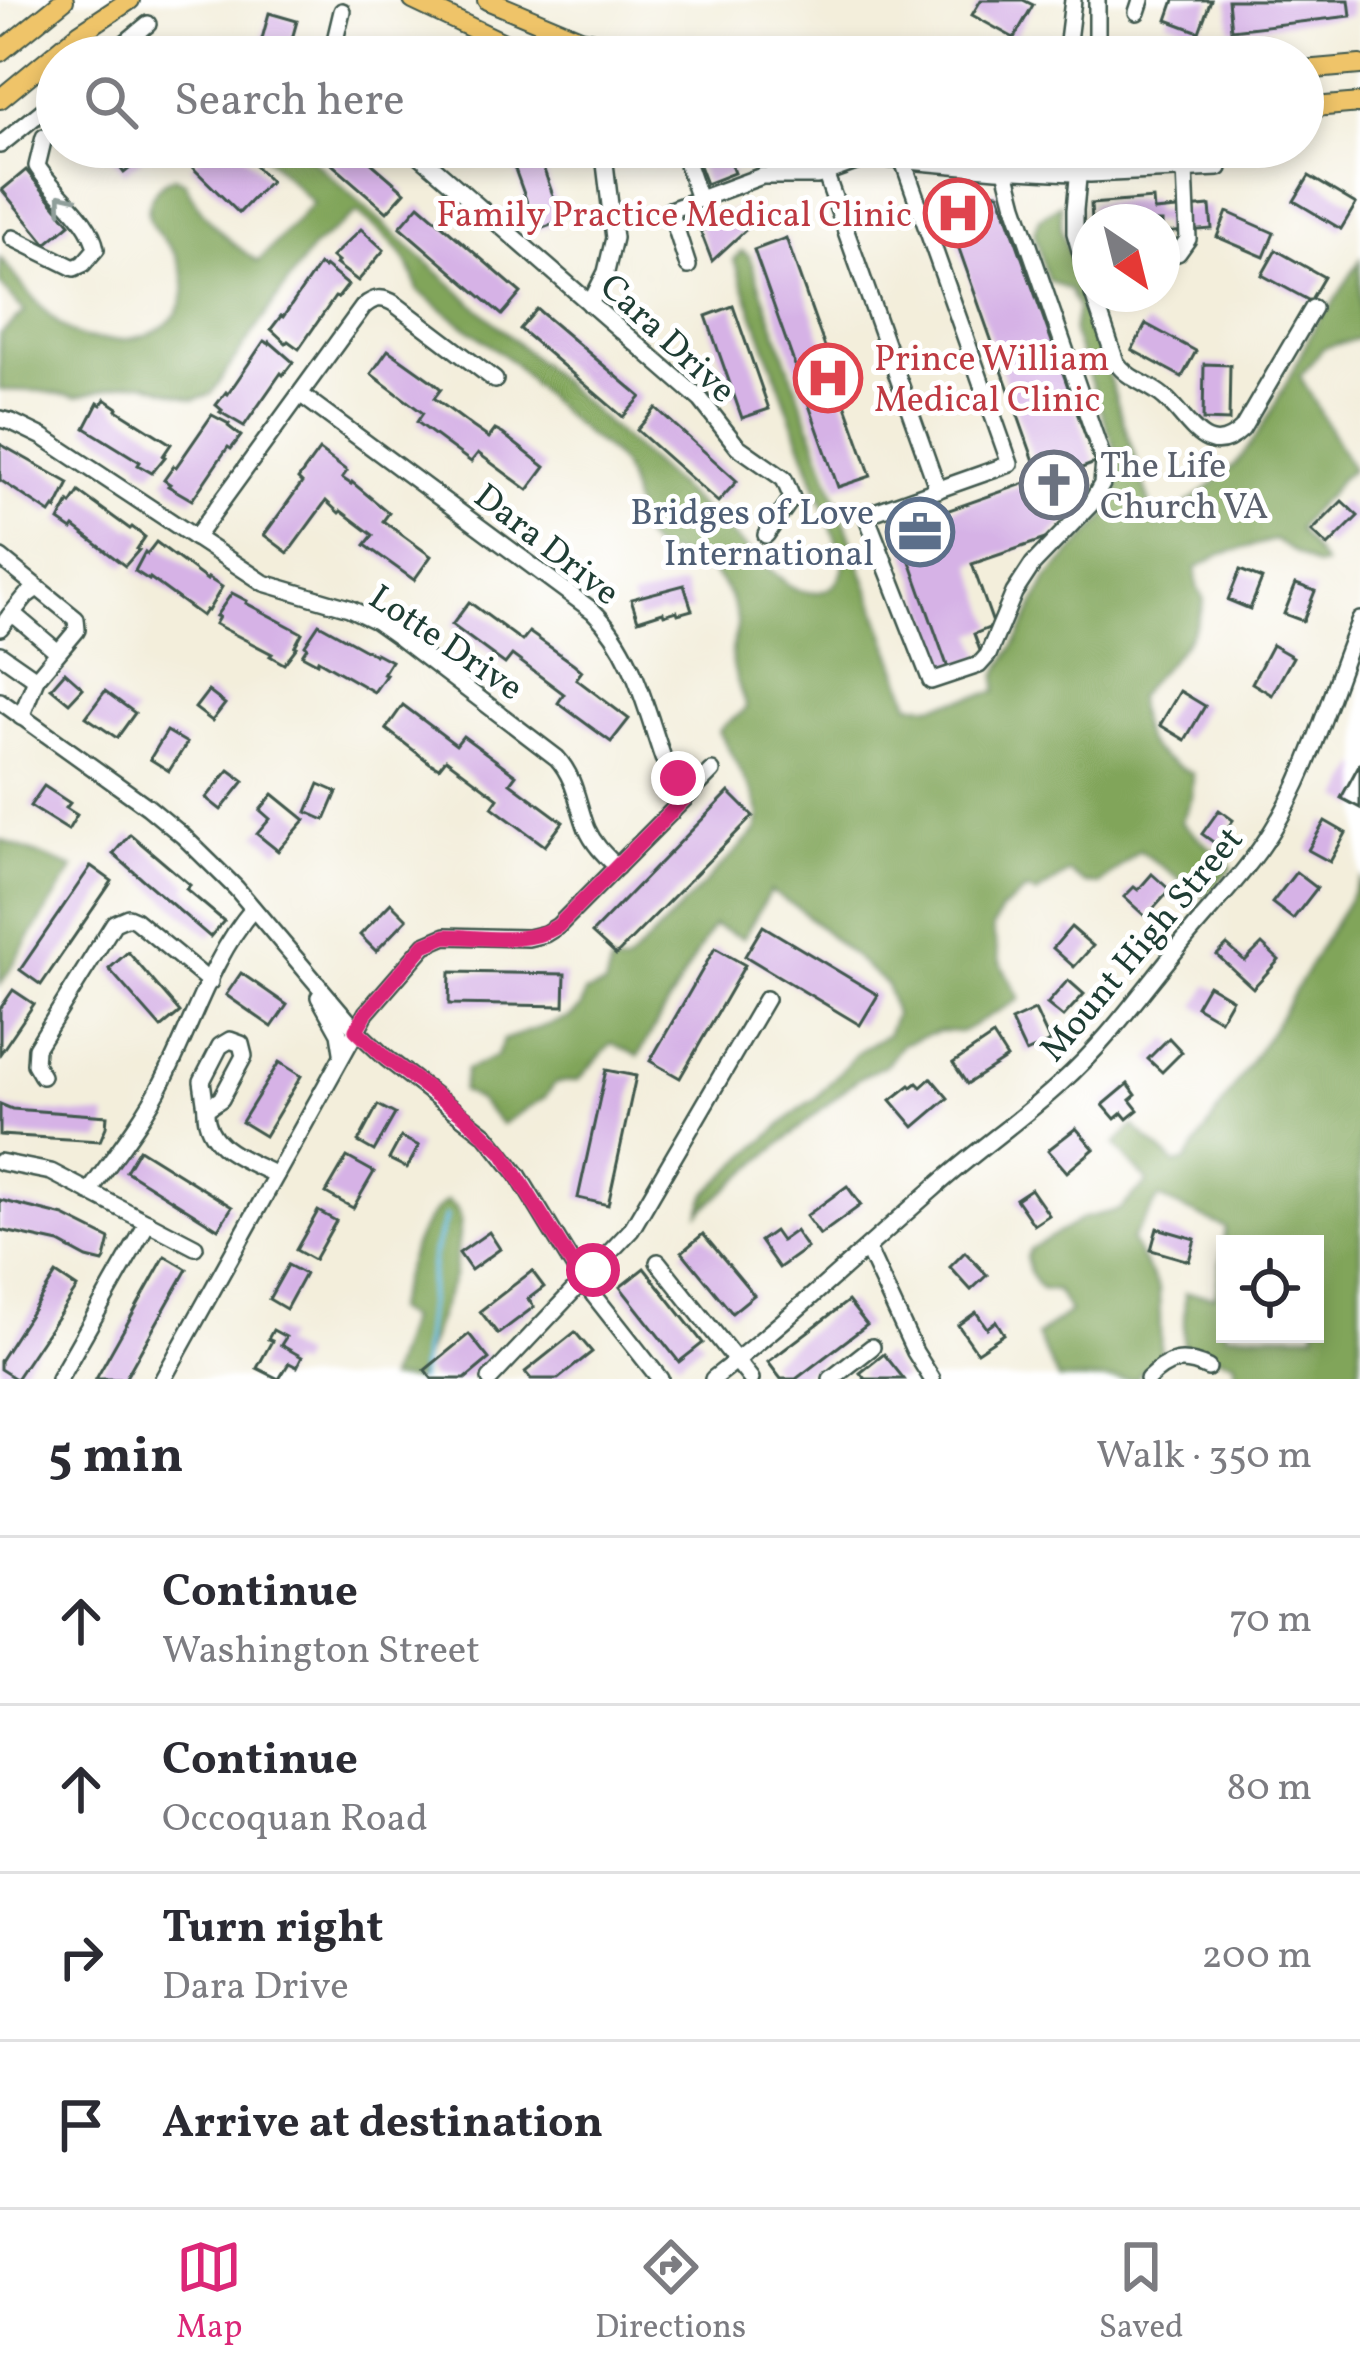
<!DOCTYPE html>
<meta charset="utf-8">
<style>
:root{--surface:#fff;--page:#f7f7f7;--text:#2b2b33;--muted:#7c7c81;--line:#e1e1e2;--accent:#db2777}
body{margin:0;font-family:Vollkorn,serif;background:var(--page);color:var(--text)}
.controls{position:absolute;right:36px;bottom:36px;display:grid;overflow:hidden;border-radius:0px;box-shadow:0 6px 18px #0003}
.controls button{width:108px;height:108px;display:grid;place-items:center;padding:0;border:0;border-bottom:3px solid var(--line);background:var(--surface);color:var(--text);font:60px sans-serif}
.compass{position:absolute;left:1072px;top:204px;width:108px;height:108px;border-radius:50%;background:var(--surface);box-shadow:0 6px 18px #0003;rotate:145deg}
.stop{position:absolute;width:36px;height:36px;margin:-27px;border:9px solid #db2777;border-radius:50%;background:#fff}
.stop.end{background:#db2777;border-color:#fff;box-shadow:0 3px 12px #0008}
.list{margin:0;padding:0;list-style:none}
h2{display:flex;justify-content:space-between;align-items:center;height:156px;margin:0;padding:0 48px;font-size:51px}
h2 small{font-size:39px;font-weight:400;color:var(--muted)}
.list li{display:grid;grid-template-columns:78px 1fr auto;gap:36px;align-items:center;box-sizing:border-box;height:168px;padding:0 48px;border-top:3px solid var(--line)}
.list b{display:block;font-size:45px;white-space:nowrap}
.list p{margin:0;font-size:39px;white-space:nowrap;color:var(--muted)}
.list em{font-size:39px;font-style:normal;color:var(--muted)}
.icon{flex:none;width:66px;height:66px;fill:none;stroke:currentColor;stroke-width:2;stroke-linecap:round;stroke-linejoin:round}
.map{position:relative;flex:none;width:1360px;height:1379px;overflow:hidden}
.search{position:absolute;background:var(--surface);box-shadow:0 6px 18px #0003;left:36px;right:36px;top:36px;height:132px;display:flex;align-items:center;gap:30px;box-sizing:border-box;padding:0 42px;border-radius:66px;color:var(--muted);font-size:45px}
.sheet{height:828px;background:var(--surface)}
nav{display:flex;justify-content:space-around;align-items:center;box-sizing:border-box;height:168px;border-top:3px solid var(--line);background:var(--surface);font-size:33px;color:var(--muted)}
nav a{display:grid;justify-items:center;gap:6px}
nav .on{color:var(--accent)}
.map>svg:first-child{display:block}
.forest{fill:#81a55a;stroke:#507147;stroke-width:3;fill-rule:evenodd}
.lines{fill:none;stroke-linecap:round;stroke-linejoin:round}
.stream{stroke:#6bbfe7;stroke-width:4.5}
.building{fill:#d6b2e6}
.minor-casing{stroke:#3f584d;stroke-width:20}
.major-casing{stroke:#3f584d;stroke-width:22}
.minor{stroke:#fff;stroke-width:15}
.major{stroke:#efc469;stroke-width:18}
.oneway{stroke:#8f9e9a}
.route{stroke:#db2777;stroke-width:15}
.labels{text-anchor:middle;stroke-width:10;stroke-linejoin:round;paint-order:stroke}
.health-label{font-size:36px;fill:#be3a42;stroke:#fff;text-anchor:end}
.street-label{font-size:36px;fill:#1f3d34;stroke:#fff}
.worship-label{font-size:36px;fill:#5b616d;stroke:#fff;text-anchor:start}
.service-label{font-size:36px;fill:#4e5e75;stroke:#fff;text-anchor:end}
</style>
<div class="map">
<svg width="1360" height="1379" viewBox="0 0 1360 1379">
<rect width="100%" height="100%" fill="#fff"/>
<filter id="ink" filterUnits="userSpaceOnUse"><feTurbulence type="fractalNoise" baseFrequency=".00833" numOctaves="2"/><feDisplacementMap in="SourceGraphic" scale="24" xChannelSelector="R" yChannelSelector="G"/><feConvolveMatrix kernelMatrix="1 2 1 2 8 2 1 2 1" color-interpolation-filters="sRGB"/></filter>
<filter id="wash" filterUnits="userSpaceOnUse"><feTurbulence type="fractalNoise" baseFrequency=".004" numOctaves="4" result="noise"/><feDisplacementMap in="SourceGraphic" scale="48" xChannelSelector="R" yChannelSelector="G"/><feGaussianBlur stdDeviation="2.7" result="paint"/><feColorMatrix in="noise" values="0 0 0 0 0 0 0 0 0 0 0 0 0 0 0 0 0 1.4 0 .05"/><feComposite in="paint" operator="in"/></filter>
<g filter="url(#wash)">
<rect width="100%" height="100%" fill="#f3eedb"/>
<g class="forest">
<path d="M256 147H298L774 573C780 577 785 583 791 586 814 600 843 591 844 562L734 260 742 251 749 256 910 704 931 706 996 692 997 674 1020 636 1047 579 1103 520 1118 493 1120 462 1073 333 1077 308 1070 291 1048 280 1034 232 1040 218 1061 204V229L1157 526C1182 507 1209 489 1231 468 1264 437 1298 357 1321 315L1329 310 1360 260V338L1323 348 1300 376 1352 469C1338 478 1336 487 1325 498 1314 509 1306 515 1298 529L1324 564 1316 566 1274 540 1222 554 1196 568 1197 587 1204 600C1195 645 1163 663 1137 697 1141 750 1150 751 1193 774L1192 798 1181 822 1232 867 1205 897 1139 850 1099 885 1084 883 1069 872 1036 894 1027 890 1001 910 992 928 1000 962 1020 999 961 1032 939 1031 902 1044 887 1064 857 1079 700 1212 707 1193 751 1152 802 1107 816 1098 859 1051 887 1035 895 1015 887 985 798 908 770 891 743 938 713 925 638 1056 612 1043 578 1080 555 1083 545 1097 502 1124 478 1100 462 1091 466 1070 497 1056 503 1040 569 1018 581 1008 585 993 605 986 611 964 625 965 756 831 760 815 753 794 719 731C727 720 738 719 746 708 741 691 732 672 732 655 732 631 744 631 732 602 726 585 706 562 689 557 673 552 659 557 647 542 630 518 636 488 620 464 612 451 598 444 586 434 564 415 531 385 514 363L418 291C410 254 385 235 357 212L312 248 210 395 193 399 144 383H128L77 397 39 391 0 390V334L25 312 0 284V258C20 281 51 325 78 336 91 341 101 339 115 340 163 340 201 308 177 258 171 244 155 235 150 221 144 202 157 184 174 177L185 182C197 214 230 243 258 262L313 203Z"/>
<polygon points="0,840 74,868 0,985"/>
<path d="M1360 880V1365L1355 1379H1235V1361L1183 1351 1185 1293 1215 1296 1226 1228 1159 1198 1131 1240 1159 1289 1161 1358 1140 1373 1137 1379H1058L1037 1336 1070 1312 1057 1291 1041 1289 1030 1274 1026 1257 1030 1249 1084 1218 1119 1210 1148 1182 1115 1145 1133 1126 1176 1164 1186 1161 1279 1018ZM1225 1244H1315V1334H1225Z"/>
<path d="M447 1201 456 1208 461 1219 454 1276 416 1379H388L408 1319 394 1310C405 1273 414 1224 447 1201Z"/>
</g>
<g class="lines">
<polyline class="stream" points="420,1379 433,1255 446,1216"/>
</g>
<g id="blocks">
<g class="building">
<polygon points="981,0 1023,0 1033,5 1014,38 972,15"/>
<polygon points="1174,0 1211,0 1199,32 1167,20"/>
<polygon points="1228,0 1349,0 1351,16 1231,30"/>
<polygon points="269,13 297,21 287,57 257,57"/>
<polygon points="104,147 133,147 142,159 124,173"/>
<polygon points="210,147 236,147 270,181 239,213 191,166"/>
<polygon points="312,147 353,147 405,192 387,212"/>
<polygon points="507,147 536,147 562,221 537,230"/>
<polygon points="692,147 724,147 734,173 706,184"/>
<polygon points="26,170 70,224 46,244 2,190"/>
<polygon points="1309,176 1356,204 1341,229 1294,201"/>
<polygon points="952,187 999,193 1095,463 1066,474 1078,509 1048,538 972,564 994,626 974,634 982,656 948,668 898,528 1040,478 939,192"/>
<polygon points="1153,199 1154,211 1210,206 1212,229 1162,233 1162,222 1092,222 1091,204"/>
<polygon points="419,205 521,293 502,315 400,227"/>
<polygon points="746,207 752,224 712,261 697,222"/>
<polygon points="1227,212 1274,233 1264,257 1217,237"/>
<polygon points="361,229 384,250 358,281 336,264 338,262 332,257"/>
<polygon points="786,238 871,476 838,487 754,250"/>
<polygon points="1276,250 1324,277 1310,301 1262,275"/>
<polygon points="319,265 324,268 325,266 348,285 338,298 335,297 299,349 288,341 286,343 271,329 281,316 283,317"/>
<polygon points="733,306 769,409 742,418 706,316"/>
<polygon points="537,309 641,397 623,417 520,329"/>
<polygon points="1146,324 1196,351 1182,377 1132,350"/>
<polygon points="264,341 269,344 270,342 293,362 283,375 281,373 244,426 220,412 222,410 216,405 226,392 228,394"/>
<polygon points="388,350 433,382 441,389 434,398 473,427 489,438 495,430 503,434 545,467 528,490 478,453 471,462 417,422 423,413 371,374"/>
<polygon points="1204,364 1230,365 1229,421 1203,420"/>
<polygon points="105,399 118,408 117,410 171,444 163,456 165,457 152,473 138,465 140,462 85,428 98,403 101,405"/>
<polygon points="656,408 737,481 718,502 637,430"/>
<polygon points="212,415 229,424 228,426 241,436 231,449 228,447 192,500 168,486 170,484 164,480 174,466 176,467"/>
<polygon points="0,444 69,483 56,509 54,507 50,513 0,480"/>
<polygon points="319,450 347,471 342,478 351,484 352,482 389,513 383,521 431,556 414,580 365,545 373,535 341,511 339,513 326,501 288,553 264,535 302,483 298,479"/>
<polygon points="79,492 130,529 132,527 145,537 137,549 139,550 125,566 74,527 72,530 59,521 69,502 71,504"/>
<polygon points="1342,501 1358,516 1328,546 1312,531"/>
<polygon points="156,542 207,580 208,578 222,587 208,611 206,610 202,616 150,578 149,580 135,571 145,552 147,554"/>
<polygon points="1240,570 1262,579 1250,609 1228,600"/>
<polygon points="1296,584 1315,591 1303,621 1284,614"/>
<polygon points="684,585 692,610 678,614 677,611 664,615 663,612 638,620 631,599"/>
<polygon points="232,593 247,601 246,603 302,633 295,646 297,647 284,664 270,656 272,654 215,624 219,617 216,616"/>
<polygon points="469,602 522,641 529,632 574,664 582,671 576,679 629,719 611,742 558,703 564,694 512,655 505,664 452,625"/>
<polygon points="319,624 375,655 376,653 391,661 383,674 386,675 374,692 318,660 317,663 302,655 307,647 305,645"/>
<polygon points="1272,645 1293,657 1272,695 1252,683"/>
<polygon points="65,672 83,688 69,703 51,688"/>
<polygon points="105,691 135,713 117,738 86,717"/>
<polygon points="208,691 225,704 212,721 195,708"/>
<polygon points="1180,691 1205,706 1185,740 1160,725"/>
<polygon points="403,705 456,745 463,736 516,775 510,783 563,822 545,846 492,807 498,798 446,759 439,768 430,763 386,729"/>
<polygon points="167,731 187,743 169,771 150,759"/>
<polygon points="1360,763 1360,808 1341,798"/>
<polygon points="229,770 244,781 221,810 206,798"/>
<polygon points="319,784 337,792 325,820 307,812"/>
<polygon points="44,786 70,803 66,808 77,815 68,830 30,806"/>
<polygon points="729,792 753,816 616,955 592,933"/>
<polygon points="273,794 305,820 278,851 257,834 270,819 260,810"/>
<polygon points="1219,810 1233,820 1216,844 1202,834"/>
<polygon points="1325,821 1346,833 1330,862 1308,850"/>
<polygon points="130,834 190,885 186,889 224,921 210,937 113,854"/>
<polygon points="91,866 112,881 41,985 20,970"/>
<polygon points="1296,872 1317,888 1293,919 1272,903"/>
<polygon points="1152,874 1170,890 1146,917 1124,897 1134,887 1138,890"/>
<polygon points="391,903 407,919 376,951 360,935"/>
<polygon points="763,926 878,995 860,1025 745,956"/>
<polygon points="1071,927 1093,946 1074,967 1053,948"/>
<polygon points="1262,944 1279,960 1253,988 1217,955 1227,945 1245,961"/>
<polygon points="715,948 745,965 680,1078 650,1061"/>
<polygon points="128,952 180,1012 161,1028 109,969"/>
<polygon points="450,972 565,974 564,1006 449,1004"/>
<polygon points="241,973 287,1005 272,1027 226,995"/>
<polygon points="1068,980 1084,994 1063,1017 1047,1004"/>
<polygon points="1208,985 1232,999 1220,1020 1196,1006"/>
<polygon points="13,990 34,1004 0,1054 0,1009"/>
<polygon points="1035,1010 1050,1042 1026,1053 1011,1021"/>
<polygon points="993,1036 1007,1058 967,1084 953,1063"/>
<polygon points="1169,1038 1182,1052 1162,1072 1148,1059"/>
<polygon points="279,1062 301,1076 265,1136 242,1122"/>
<polygon points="606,1070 636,1076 608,1205 578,1198"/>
<polygon points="931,1078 948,1098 914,1127 891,1100 910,1085 912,1087 917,1083 921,1087"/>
<polygon points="1128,1084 1136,1095 1130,1100 1138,1110 1127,1119 1122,1113 1115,1119 1103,1105"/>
<polygon points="0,1104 12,1109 107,1116 106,1127 100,1141 0,1135"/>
<polygon points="378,1105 395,1114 374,1151 358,1142"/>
<polygon points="1076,1128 1094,1149 1067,1172 1048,1150"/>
<polygon points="401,1137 419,1146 407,1168 389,1159"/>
<polygon points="139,1149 232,1207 218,1229 126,1171"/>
<polygon points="347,1157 374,1172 353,1208 326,1193"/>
<polygon points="847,1186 861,1205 820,1235 806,1216"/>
<polygon points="1031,1189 1049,1215 1034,1225 1016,1199"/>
<polygon points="0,1200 64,1216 110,1239 105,1259 103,1262 87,1258 59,1243 0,1230"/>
<polygon points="318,1211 336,1221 314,1260 296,1250"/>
<polygon points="1157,1228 1195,1239 1189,1261 1151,1250"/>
<polygon points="774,1231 781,1241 795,1231 807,1248 779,1268 760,1241"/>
<polygon points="489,1232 500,1249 471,1270 459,1253"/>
<polygon points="703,1234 754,1295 732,1313 682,1252"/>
<polygon points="965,1252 987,1275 971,1290 950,1267"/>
<polygon points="165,1256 187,1269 125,1379 96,1379"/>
<polygon points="288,1265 305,1274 286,1309 269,1299"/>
<polygon points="644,1268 703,1343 679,1362 620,1287"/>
<polygon points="532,1271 544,1287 528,1299 534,1307 498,1334 480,1311"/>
<polygon points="56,1274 77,1288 16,1379 0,1369 0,1361"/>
<polygon points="848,1301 867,1325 796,1379 781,1379 768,1362"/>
<polygon points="976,1312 987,1328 996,1321 1004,1334 977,1352 958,1325"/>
<polygon points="273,1330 286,1337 281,1345 302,1357 297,1367 289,1363 279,1379 257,1368 272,1341 268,1339"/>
<polygon points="575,1332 592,1352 558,1379 531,1379 525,1372"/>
<polygon points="469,1334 489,1359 465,1379 432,1379 425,1370"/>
<polygon points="884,1354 904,1379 865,1379 860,1373"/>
</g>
</g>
</g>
<g filter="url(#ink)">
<use href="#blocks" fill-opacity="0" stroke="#3f584d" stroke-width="3"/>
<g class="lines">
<defs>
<g id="minor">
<polyline points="1097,0 1097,57"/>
<polyline points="1137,12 1141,0"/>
<polyline points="80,33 96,57"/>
<polyline points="108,57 148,24"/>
<polyline points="331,57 342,11"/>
<polyline points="1066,57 1073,0"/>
<polyline points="0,145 57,99"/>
<polyline points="410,147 701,400 737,446 784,479 792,498 766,535"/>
<polyline points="681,147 699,199"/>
<polyline points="816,147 938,490"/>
<polyline points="1081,147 1075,210 1075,233 1090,285"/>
<polyline points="903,161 1010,464 866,515 931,681 979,665 988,655 1014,593 1033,564 1090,505 1102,484 1104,462 1015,205 1006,170"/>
<path d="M13 238 74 268 83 264 96 249C90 217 54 194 37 166L44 137"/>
<polyline points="1162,256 1178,253 1188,239 1185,169"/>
<polyline points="688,266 670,210 762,176 817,176 861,160 875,158 997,169 1090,174 1219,168"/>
<path d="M1093 294 1116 362C1128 380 1148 383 1164 397 1188 417 1206 464 1242 429L1313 308"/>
<polyline points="590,304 606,272 614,238 603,147"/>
<path d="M300 394 593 611C633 650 645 706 663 758L670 770 694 789"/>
<path d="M0 419 12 422 43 437 264 583 349 608 376 621 400 638 557 758C576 779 577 804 587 829 594 845 605 855 617 867"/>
<path d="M195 538 363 307C374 297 383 296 395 304L495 380"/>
<polyline points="1,558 76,619 77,630 36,679 21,717"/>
<polyline points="10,615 18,618 58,652"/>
<polyline points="0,628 26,596 37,588"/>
<polyline points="0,654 36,679"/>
<polyline points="0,701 148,807 183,836 236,888 356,1030 386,1058 486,1135 518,1175 582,1280 660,1379"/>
<polyline points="319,997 339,1033 342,1052"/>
<polygon points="230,1040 241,1044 244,1056 221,1099 206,1109 202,1081 220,1046"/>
<polyline points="42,1076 35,1064 36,1048 114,923 128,917 135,920 210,982"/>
<path d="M206 1109C204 1148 247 1160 276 1175"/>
<polyline points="0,1162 51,1172 195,1247"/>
<path d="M89 1192C114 1156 142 1122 162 1083 192 1026 211 958 253 909"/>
<polyline points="867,1248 915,1352 932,1379"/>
<polyline points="658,1262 751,1379"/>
<polyline points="59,1379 148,1222"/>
<polyline points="163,1379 366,1013 425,945 446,936 528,938 545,934 558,926 712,771"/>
<polyline points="490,1379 631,1230 766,999"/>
<path d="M713 1379C789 1319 861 1252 934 1188 975 1151 1021 1120 1061 1083 1109 1040 1145 987 1186 938 1215 903 1248 870 1272 831 1313 766 1330 691 1360 620"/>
<polyline points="831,1379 872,1347"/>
<path d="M1148 1379C1168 1359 1183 1356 1208 1368"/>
</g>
<g id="major">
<polyline points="413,0 533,57"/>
<polyline points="487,0 580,39 636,51 692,57"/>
<polyline points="0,52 64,0"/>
<polyline points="1303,70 1360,65"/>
<polyline points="0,99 80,33 130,0"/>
<polyline points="1303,108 1360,103"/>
</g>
</defs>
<use href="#minor" class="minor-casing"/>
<use href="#major" class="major-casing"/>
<use href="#minor" class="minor"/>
<use href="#major" class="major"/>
</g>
<defs><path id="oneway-chevron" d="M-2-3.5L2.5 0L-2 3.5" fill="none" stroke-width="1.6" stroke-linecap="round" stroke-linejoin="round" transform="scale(3)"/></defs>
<use class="oneway" href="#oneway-chevron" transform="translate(64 201) rotate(-130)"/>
</g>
<g class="lines" filter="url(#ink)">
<path class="route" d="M593 1270 582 1280 502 1152 465 1116 386 1058 356 1030 366 1013 424 945 446 936C484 937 525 946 558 926L694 789 678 778"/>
</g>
<defs>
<symbol id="hospital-ring" viewBox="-11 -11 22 22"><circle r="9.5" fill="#fff" stroke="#e0444e" stroke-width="1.5"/><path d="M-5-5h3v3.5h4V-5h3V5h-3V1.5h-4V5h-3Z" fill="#e0444e"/></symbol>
<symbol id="church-ring" viewBox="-11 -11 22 22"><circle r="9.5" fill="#fff" stroke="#6b7280" stroke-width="1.5"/><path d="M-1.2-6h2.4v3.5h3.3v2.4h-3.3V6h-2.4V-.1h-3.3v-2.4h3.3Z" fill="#6b7280"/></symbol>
<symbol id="office-ring" viewBox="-11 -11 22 22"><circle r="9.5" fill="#fff" stroke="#5c6f8a" stroke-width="1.5"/><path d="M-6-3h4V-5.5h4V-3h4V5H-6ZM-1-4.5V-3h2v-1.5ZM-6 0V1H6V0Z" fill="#5c6f8a"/></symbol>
</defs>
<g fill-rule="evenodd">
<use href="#hospital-ring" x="920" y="175" width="76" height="76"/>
<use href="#hospital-ring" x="790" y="340" width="76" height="76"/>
<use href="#church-ring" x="1016" y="447" width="76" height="76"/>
<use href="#office-ring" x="882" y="494" width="76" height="76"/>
</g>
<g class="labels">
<g class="health-label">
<text x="912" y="226">Family Practice Medical Clinic</text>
<text x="874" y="370" text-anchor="start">Prince William<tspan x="874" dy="41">Medical Clinic</tspan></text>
</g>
<g class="street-label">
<text transform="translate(669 337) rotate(43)" y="13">Cara Drive</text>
<text transform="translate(548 543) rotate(38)" y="13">Dara Drive</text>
<text transform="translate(447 641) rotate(34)" y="13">Lotte Drive</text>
<text transform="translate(1140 943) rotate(-50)" y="13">Mount High Street</text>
</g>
<g class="worship-label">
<text x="1100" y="477">The Life<tspan x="1100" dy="41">Church VA</tspan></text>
</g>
<g class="service-label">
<text x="874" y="524">Bridges of Love<tspan x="874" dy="41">International</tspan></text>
</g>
</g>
</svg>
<div class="controls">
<button><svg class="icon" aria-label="locate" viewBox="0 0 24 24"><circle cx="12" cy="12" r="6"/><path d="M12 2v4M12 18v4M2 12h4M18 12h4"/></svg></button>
</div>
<svg class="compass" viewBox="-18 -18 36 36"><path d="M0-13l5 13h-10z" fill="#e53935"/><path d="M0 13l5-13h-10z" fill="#7c7c81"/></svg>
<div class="stop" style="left:593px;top:1270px"></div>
<div class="stop end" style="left:678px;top:778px"></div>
<div class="search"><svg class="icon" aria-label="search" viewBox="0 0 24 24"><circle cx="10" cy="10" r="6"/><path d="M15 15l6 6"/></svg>Search here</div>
</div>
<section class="sheet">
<h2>5 min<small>Walk · 350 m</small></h2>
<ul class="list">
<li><svg class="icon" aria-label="ahead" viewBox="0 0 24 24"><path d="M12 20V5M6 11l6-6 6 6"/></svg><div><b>Continue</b><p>Washington Street</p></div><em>70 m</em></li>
<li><svg class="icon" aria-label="ahead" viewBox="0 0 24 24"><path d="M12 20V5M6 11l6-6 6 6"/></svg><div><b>Continue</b><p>Occoquan Road</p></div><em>80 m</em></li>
<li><svg class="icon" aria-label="right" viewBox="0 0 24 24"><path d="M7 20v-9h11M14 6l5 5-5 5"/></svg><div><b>Turn right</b><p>Dara Drive</p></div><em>200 m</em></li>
<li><svg class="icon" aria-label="arrive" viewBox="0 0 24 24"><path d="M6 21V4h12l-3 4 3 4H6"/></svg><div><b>Arrive at destination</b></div></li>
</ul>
</section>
<nav>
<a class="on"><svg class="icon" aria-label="map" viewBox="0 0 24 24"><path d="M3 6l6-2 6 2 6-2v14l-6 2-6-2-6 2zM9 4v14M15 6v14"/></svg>Map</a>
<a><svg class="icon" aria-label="directions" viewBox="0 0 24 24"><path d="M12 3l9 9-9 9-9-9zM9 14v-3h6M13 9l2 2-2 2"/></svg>Directions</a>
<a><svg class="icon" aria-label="saved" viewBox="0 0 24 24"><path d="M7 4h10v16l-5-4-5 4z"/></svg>Saved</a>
</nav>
